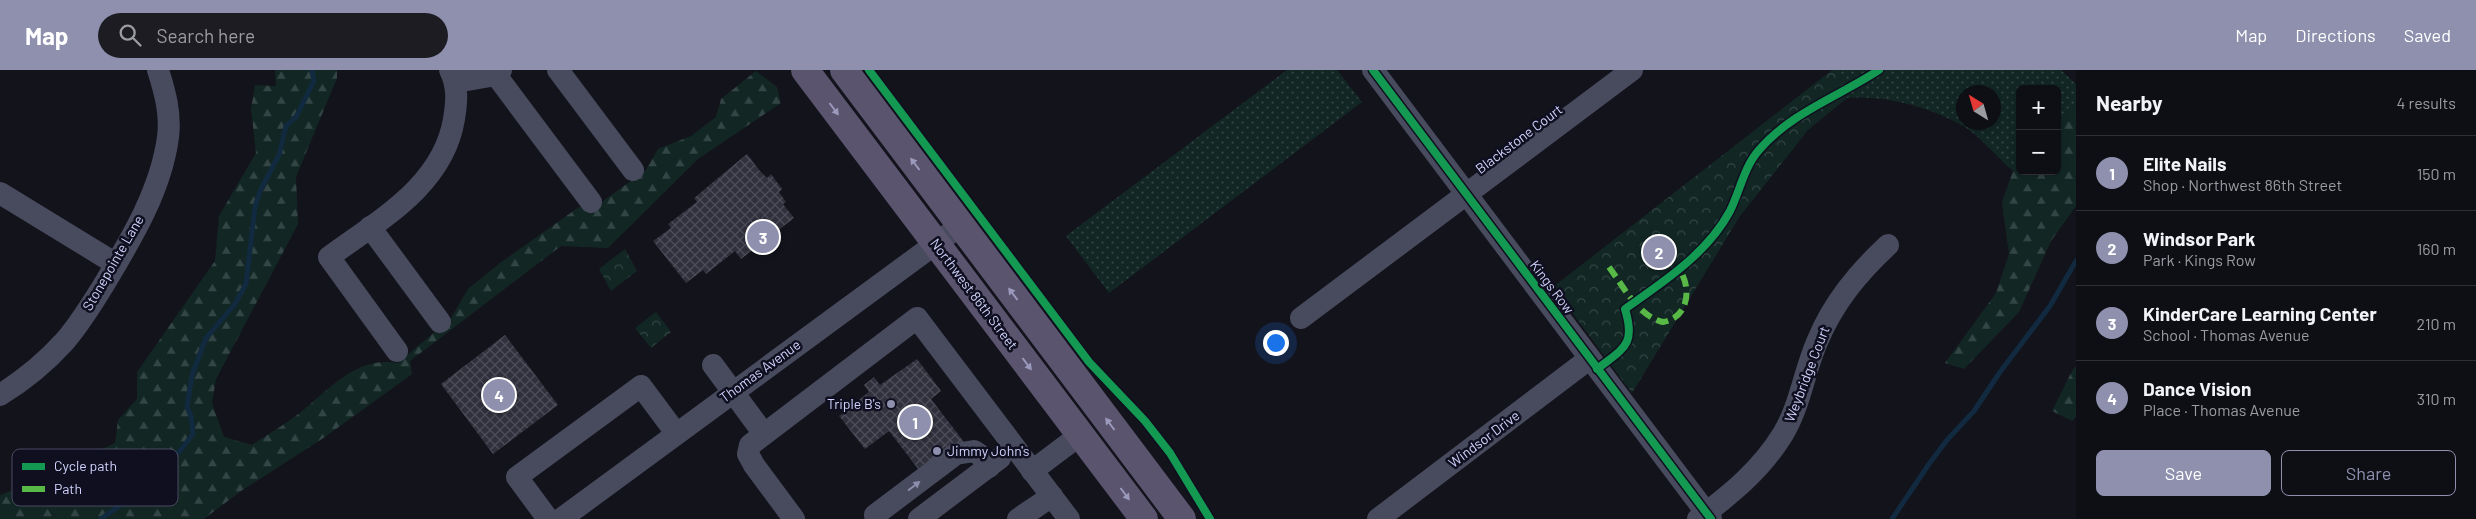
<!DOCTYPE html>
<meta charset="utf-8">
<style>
:root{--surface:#0e0e15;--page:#1c1c22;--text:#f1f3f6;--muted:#9b9ca0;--line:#2e2e34;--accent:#8e90ae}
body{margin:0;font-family:Barlow,sans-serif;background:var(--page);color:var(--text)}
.controls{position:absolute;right:15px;top:15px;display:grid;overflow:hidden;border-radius:8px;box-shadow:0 2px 8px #0003}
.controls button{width:45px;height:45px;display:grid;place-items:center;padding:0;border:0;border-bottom:1px solid var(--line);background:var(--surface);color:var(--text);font:25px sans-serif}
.compass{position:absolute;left:1956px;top:15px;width:45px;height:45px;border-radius:50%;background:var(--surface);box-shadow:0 2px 8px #0003;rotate:323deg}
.you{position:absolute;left:1275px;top:272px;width:18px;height:18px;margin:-12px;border:4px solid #fff;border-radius:50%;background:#1a73e8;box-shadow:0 0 0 8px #1a73e833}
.badge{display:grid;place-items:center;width:32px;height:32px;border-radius:50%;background:var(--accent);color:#fff;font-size:16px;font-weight:700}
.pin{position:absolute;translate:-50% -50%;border:2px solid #fff;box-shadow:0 1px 5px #0006}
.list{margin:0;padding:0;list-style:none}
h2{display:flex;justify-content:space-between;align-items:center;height:65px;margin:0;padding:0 20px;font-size:21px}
h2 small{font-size:16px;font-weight:400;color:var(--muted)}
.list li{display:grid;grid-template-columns:32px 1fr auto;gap:15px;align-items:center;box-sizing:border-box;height:75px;padding:0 20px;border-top:1px solid var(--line)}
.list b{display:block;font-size:19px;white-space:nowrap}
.list p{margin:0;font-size:16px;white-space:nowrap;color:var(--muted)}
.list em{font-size:16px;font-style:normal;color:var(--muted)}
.actions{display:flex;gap:10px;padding:15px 20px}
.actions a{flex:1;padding:11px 0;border:1px solid var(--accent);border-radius:8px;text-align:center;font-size:18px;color:var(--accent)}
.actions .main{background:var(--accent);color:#fff}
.icon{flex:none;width:28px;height:28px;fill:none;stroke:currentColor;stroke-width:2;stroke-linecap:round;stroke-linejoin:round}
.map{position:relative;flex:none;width:2076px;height:449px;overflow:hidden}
header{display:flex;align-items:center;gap:30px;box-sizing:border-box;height:70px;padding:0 25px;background:var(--accent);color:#fff}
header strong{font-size:24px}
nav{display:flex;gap:28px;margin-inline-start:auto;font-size:18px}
.search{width:350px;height:45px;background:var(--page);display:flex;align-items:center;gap:12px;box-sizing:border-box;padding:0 18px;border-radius:28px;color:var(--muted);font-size:19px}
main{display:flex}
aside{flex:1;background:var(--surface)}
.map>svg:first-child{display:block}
.grass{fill:url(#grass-dots);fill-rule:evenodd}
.forest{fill:url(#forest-firs)}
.park{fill:url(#park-crowns)}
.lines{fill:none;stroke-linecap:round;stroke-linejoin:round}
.stream{stroke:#112a3f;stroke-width:5}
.building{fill:url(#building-cross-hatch)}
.minor{stroke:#484a5d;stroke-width:22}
.major{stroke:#5a546e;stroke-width:28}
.quiet{stroke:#58b947;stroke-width:6;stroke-dasharray:12 6;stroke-linecap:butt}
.cycleway-casing{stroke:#0f0f20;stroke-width:11}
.cycleway{stroke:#139951;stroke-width:8}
.oneway{fill:#9b9abc}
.oneway2{fill:#8c8eac}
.poi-dot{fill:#8e90ae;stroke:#0f0f20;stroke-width:2}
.labels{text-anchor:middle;stroke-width:5;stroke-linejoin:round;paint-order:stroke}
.street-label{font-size:14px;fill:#d1d3fc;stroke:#0f0f20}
.poi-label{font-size:14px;fill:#d1d3fc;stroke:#0f0f20;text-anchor:end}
.key{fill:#0f0f20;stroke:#494a62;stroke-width:1}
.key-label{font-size:14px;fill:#d1d3fc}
</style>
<header>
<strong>Map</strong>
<div class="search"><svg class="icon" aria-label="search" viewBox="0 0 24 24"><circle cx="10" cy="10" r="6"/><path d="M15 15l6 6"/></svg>Search here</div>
<nav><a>Map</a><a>Directions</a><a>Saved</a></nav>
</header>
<main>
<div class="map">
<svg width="2076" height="449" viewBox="0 0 2076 449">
<defs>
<pattern id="grass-dots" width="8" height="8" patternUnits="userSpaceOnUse" patternTransform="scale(1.25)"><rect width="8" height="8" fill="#122724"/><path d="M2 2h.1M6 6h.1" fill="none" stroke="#334545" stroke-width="1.8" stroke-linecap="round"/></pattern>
<pattern id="forest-firs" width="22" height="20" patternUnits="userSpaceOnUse" patternTransform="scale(1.25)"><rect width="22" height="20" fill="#122724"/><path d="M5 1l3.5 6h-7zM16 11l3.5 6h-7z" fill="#334545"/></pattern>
<pattern id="park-crowns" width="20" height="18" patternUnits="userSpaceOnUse" patternTransform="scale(1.25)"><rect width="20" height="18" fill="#122724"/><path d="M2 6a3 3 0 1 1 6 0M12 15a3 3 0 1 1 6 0" fill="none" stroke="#334545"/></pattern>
<pattern id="building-cross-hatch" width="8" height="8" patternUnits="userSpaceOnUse" patternTransform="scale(1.25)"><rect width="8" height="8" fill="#31313e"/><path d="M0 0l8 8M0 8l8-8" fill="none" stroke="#4e4e5b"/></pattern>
</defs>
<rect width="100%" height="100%" fill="#13131c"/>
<g class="grass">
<polygon points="1287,0 1337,0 1362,32 1109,223 1066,166"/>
<path d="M1840 0H2061L2076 14V37L2057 56V19H2020V94L2013 101C1997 87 1981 67 1963 56 1930 37 1885 25 1847 28ZM1964 22H1994V52H1964Z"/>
</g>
<g class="forest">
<path d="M275 0H337V8L296 107 298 154 216 309 212 333 224 367 252 375C268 364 286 354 301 342 330 319 356 286 398 293L451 248 468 219 500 193 579 137 592 139 646 100 658 79 691 66 716 47 721 29 756 1 777 17 781 33 698 89 608 178 561 176 410 291 412 304 325 367 241 421 204 449H0V425L18 418 115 373 118 350 137 329V302L215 191 219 146 256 83 251 39 255 15 276 16Z"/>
<polygon points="2076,37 2076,136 2051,171 2019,242 1964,299 1945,293 1996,223 2009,184 2002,132 2013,101 2020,94 2020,101 2057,101 2057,56"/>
<polygon points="2076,296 2076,347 2072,351 2052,341 2072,301"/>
</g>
<g class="park">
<polygon points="1832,0 1840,0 1847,28 1808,60 1740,146 1632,323 1553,217"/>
<polygon points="625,179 637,201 611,221 599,199"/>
<polygon points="656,242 671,262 651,278 635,258"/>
</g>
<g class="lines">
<g class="stream">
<polyline points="101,449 127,430 139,426 154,402 180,381 193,364 191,346 187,337 192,305 206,268 235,234 246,214 255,137 260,121 279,85 286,56 296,47 314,11 312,0"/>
<polyline points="1892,449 1929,394 1947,370 1974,341 2000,302 2050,236 2076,191"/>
</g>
</g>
<g class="building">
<polygon points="747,84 759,100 767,108 771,104 782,119 779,122 786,132 783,134 794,148 741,189 735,181 706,204 703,200 686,213 653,171 671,158 668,154 697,132 694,128"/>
<polygon points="505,265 558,335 493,384 441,314"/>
<polygon points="917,289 941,321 931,329 964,372 922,404 889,361 865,379 839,346 869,322 864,315 874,307 880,315"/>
</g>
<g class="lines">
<g class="minor">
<polyline points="558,0 633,100"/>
<polyline points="1373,0 1711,449"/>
<polyline points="496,5 591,132"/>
<polyline points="456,12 496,5 501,0"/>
<polyline points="0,123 116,194"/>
<polyline points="370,157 440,252"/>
<polyline points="1301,248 1632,0"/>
<path d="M397 281 329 187C379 150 443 116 454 49 457 31 458 16 450 0"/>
<polyline points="713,295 764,364"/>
<path d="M0 325C24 310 45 293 64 272 79 255 91 235 103 216 130 171 161 121 168 67 171 44 165 22 158 0"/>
<polyline points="1032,401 1080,365"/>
<polyline points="875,445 956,384 974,381 980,385 989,397"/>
<polyline points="548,449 517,407 641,316 676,363"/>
<polyline points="561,449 961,155"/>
<polyline points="794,449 754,395 748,384 750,375 917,248 1069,449"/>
<polyline points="919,449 1000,388"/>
<polyline points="1018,449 1052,426"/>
<polyline points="1378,449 1589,289"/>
<path d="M1698 449C1731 424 1761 400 1783 364 1800 336 1804 302 1817 272 1833 233 1858 203 1888 175"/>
</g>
<g class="major">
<polyline points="805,0 1144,449"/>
<polyline points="844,0 1182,449"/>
</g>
<path class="quiet" d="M1609 197C1623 216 1639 247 1663 252 1689 248 1692 217 1679 199"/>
<defs>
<g id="cycleway">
<polyline points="869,0 1089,292 1145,351 1170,383 1210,449"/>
<polyline points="1373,0 1711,449"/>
<path d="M1597 299C1624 278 1636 275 1625 239 1663 212 1707 184 1730 141 1740 121 1744 97 1759 80 1792 42 1838 27 1879 0"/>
</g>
</defs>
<use href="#cycleway" class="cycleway-casing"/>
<use href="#cycleway" class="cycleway"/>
</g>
<defs><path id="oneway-solid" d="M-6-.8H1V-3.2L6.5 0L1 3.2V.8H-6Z" transform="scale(1.25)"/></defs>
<g class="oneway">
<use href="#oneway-solid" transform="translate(834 39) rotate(53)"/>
<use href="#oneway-solid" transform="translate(915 94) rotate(-127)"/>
<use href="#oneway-solid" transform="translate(1013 224) rotate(-127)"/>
<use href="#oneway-solid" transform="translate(1027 294) rotate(53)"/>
<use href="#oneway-solid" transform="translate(1110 354) rotate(-127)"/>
<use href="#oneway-solid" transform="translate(1125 424) rotate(53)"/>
</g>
<use class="oneway2" href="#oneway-solid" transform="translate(914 416) rotate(-37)"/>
<g class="poi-dot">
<circle cx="891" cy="334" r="5"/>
<circle cx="937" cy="381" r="5"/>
</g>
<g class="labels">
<g class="street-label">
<text transform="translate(1519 69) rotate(-37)" y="5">Blackstone Court</text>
<text transform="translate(113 193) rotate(-60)" y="5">Stonepointe Lane</text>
<text transform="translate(1552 217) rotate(53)" y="5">Kings Row</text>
<text transform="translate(974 224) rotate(53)" y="5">Northwest 86th Street</text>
<text transform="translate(760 301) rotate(-36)" y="5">Thomas Avenue</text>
<text transform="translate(1807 304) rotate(-69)" y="5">Weybridge Court</text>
<text transform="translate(1484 369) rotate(-37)" y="5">Windsor Drive</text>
</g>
<g class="poi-label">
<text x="881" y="339">Triple B's</text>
<text x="947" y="386" text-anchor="start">Jimmy John's</text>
</g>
</g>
<rect x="12" y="379" width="166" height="57" rx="8" class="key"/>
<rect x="22" y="393" width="23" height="7" fill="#139951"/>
<rect x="22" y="416" width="23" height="6" fill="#58b947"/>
<g class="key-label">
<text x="54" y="401">Cycle path</text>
<text x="54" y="424">Path</text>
</g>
</svg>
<div class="controls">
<button>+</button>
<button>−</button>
</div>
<svg class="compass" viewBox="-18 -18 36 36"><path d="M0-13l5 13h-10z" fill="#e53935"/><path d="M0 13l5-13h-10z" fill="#9b9ca0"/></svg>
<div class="you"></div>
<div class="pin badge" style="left:915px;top:352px">1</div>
<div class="pin badge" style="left:1659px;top:182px">2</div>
<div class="pin badge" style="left:763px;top:167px">3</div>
<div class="pin badge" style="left:499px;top:325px">4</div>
</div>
<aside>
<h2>Nearby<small>4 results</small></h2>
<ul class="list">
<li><span class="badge">1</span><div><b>Elite Nails</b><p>Shop · Northwest 86th Street</p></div><em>150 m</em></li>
<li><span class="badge">2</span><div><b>Windsor Park</b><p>Park · Kings Row</p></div><em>160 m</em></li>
<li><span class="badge">3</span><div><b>KinderCare Learning Center</b><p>School · Thomas Avenue</p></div><em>210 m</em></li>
<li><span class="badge">4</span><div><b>Dance Vision</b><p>Place · Thomas Avenue</p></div><em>310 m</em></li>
</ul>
<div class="actions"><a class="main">Save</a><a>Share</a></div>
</aside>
</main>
